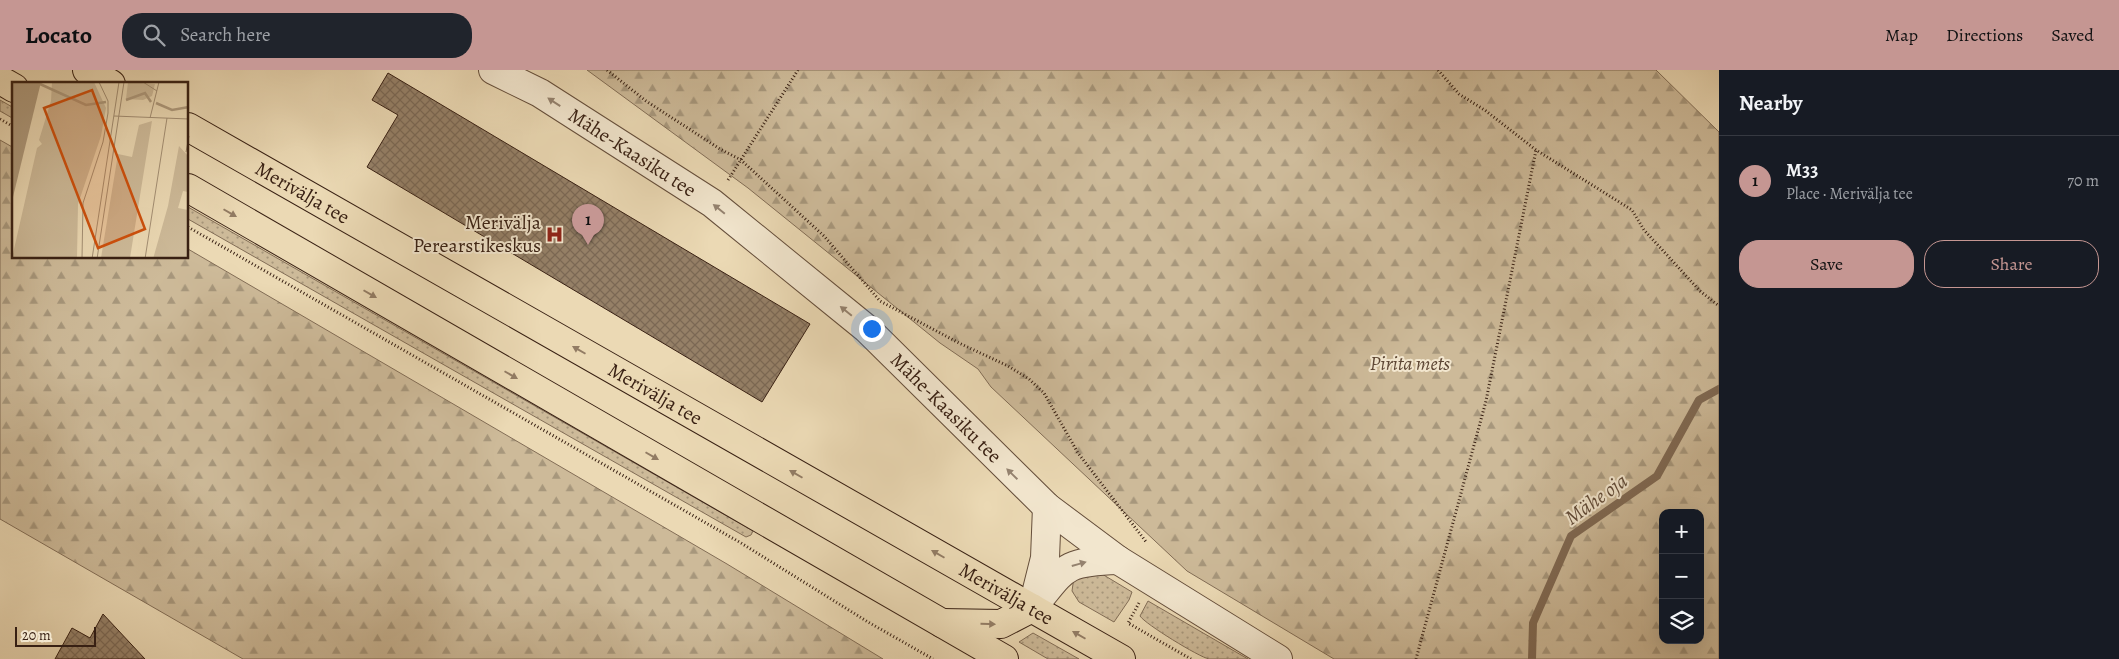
<!DOCTYPE html>
<meta charset="utf-8">
<style>
:root{--surface:#171b24;--page:#20242c;--text:#f1f3f6;--muted:#9ea1a6;--line:#363941;--accent:#c59692}
body{margin:0;font-family:Alegreya,serif;background:var(--page);color:var(--text)}
.controls{position:absolute;right:15px;bottom:15px;display:grid;overflow:hidden;border-radius:10px;box-shadow:0 5px 20px #0002}
.controls button{width:45px;height:45px;display:grid;place-items:center;padding:0;border:0;border-bottom:1px solid var(--line);background:var(--surface);color:var(--text);font:25px sans-serif}
.scale{position:absolute;left:15px;bottom:12px;width:81px;box-sizing:border-box;padding-left:5px;border:2px solid #382013;border-top:0;font-size:14px;line-height:18px;white-space:nowrap;color:#382013;-webkit-text-stroke:4px #f2e6ce;paint-order:stroke}
.you{position:absolute;left:871px;top:258px;width:18px;height:18px;margin:-12px;border:4px solid #fff;border-radius:50%;background:#1a73e8;box-shadow:0 0 0 8px #1a73e833}
.badge{display:grid;place-items:center;width:32px;height:32px;border-radius:50%;background:var(--accent);color:#111;font-size:16px;font-weight:700}
.pin{position:absolute;translate:-50% -41px;filter:drop-shadow(0 1px 2px #0008)}
.pin::after{content:'';position:absolute;top:26px;width:18px;height:15px;background:inherit;clip-path:polygon(0 0,100% 0,50% 100%)}
.list{margin:0;padding:0;list-style:none}
h2{display:flex;justify-content:space-between;align-items:center;height:65px;margin:0;padding:0 20px;font-size:21px}
h2 small{font-size:16px;font-weight:400;color:var(--muted)}
.list li{display:grid;grid-template-columns:32px 1fr auto;gap:15px;align-items:center;box-sizing:border-box;height:90px;padding:0 20px;border-top:1px solid var(--line)}
.list b{display:block;font-size:19px;white-space:nowrap}
.list p{margin:0;font-size:16px;white-space:nowrap;color:var(--muted)}
.list em{font-size:16px;font-style:normal;color:var(--muted)}
.actions{display:flex;gap:10px;padding:15px 20px}
.actions a{flex:1;padding:11px 0;border:1px solid var(--accent);border-radius:20px;text-align:center;font-size:18px;color:var(--accent)}
.actions .main{background:var(--accent);color:#111}
.icon{flex:none;width:28px;height:28px;fill:none;stroke:currentColor;stroke-width:2;stroke-linecap:round;stroke-linejoin:round}
.map{position:relative;flex:none;width:1719px;height:589px;overflow:hidden}
header{display:flex;align-items:center;gap:30px;box-sizing:border-box;height:70px;padding:0 25px;background:var(--accent);color:#111}
header strong{font-size:24px}
nav{display:flex;gap:28px;margin-inline-start:auto;font-size:18px}
.search{width:350px;height:45px;background:var(--page);display:flex;align-items:center;gap:12px;box-sizing:border-box;padding:0 18px;border-radius:20px;color:var(--muted);font-size:19px}
main{display:flex}
aside{flex:1;background:var(--surface)}
.map>svg:first-child{display:block}
.grass{fill:url(#grass-dots);stroke:#826d56}
.forest{fill:url(#forest-firs);stroke:#826d56;fill-rule:evenodd}
.lines{fill:none;stroke-linecap:round;stroke-linejoin:round}
.stream{stroke:#7f6953;stroke-width:8}
.building{fill:url(#building-cross-hatch);stroke:#382013}
.minor-casing{stroke:#654e3b;stroke-width:30}
.major-casing{stroke:#382013;stroke-width:30}
.path{stroke:#382013;stroke-width:3;stroke-dasharray:1 2.5;stroke-linecap:butt}
.minor{stroke:#f2e6ce;stroke-width:28}
.major{stroke:#ebd9b4;stroke-width:28}
.oneway{fill:#958370}
.oneway2{fill:#927c64}
.labels{text-anchor:middle;stroke-width:4;stroke-linejoin:round;paint-order:stroke}
.street-label{font-size:20px;fill:#382013;stroke:#f2e6ce}
.poi-label{font-size:20px;fill:#382013;stroke:#f2e6ce;text-anchor:end}
.park-label{font-size:20px;font-style:italic;fill:#5d4634;stroke:#f2e6ce}
.water-label{font-size:21px;font-style:italic;fill:#614b38;stroke:#f2e6ce}
.inset-river{fill:none;stroke:#ae9a7d;stroke-width:2.5}
.inset-road{fill:none;stroke:#a38f74;stroke-width:1}
.view{fill:#ce500d;fill-opacity:0.15;stroke:#ce500d;stroke-width:2.5}
.inset-edge{fill:none;stroke:#382013;stroke-width:2.5}
</style>
<header>
<strong>Locato</strong>
<div class="search"><svg class="icon" aria-label="search" viewBox="0 0 24 24"><circle cx="10" cy="10" r="6"/><path d="M15 15l6 6"/></svg>Search here</div>
<nav><a>Map</a><a>Directions</a><a>Saved</a></nav>
</header>
<main>
<div class="map">
<svg width="1719" height="589" viewBox="0 0 1719 589">
<defs>
<pattern id="grass-dots" width="8" height="8" patternUnits="userSpaceOnUse" patternTransform="scale(1.25)"><rect width="8" height="8" fill="#cdba99"/><path d="M2 2h.1M6 6h.1" fill="none" stroke="#a7977c" stroke-width="1.8" stroke-linecap="round"/></pattern>
<pattern id="forest-firs" width="22" height="20" patternUnits="userSpaceOnUse" patternTransform="scale(1.25)"><rect width="22" height="20" fill="#cdba99"/><path d="M5 1l3.5 6h-7zM16 11l3.5 6h-7z" fill="#a7977c"/></pattern>
<pattern id="building-cross-hatch" width="8" height="8" patternUnits="userSpaceOnUse" patternTransform="scale(1.25)"><rect width="8" height="8" fill="#958067"/><path d="M0 0l8 8M0 8l8-8" fill="none" stroke="#7b6854"/></pattern>
</defs>
<rect width="100%" height="100%" fill="#ebd9b4"/>
<filter id="stains"><feTurbulence type="fractalNoise" baseFrequency=".004" numOctaves="4"/><feColorMatrix values="0 0 0 0 .2 0 0 0 0 .09 0 0 0 0 .02 0 0 0 .5 -.17"/></filter>
<radialGradient id="worn" r=".72"><stop offset=".6" stop-color="#630" stop-opacity="0"/><stop offset="1" stop-color="#630" stop-opacity=".3"/></radialGradient>
<g class="grass">
<polygon points="0,30 14,38 14,49 0,41"/>
<polygon points="188,137 753,461 751,465 746,467 188,149"/>
<polygon points="1102,504 1132,522 1129,530 1114,552 1079,532 1072,521 1074,507"/>
<path d="M1148 531 1248 589C1236 589 1221 589 1209 589 1199 587 1145 554 1140 546Z"/>
<polygon points="1033,563 1079,589 1048,589 1019,572"/>
</g>
<g class="forest">
<path d="M587 0H1656L1719 62V589H1334L1187 501 991 317 978 299 940 273 748 118ZM1663 443H1700V570H1663Z"/>
<polygon points="0,70 14,78 14,188 188,188 188,179 727,494 883,589 243,589 0,449"/>
</g>
<g class="lines">
<polyline class="stream" points="1532,589 1533,553 1571,466 1657,406 1699,330 1719,319"/>
</g>
<g class="building">
<polygon points="388,3 810,254 762,332 367,97 398,45 372,30"/>
<polygon points="103,544 145,589 55,589 72,558 90,568"/>
</g>
<g class="lines">
<defs>
<g id="minor">
<path id="s1" d="M493 0 540 23 712 133 867 259 1047 437 1118 490 1278 589"/>
<polyline points="1034,532 1045,488 1047,437"/>
<path d="M1032 538C1066 497 1062 492 1118 490"/>
</g>
<g id="major">
<polyline points="87,0 111,14"/>
<polyline points="0,10 14,18"/>
<path id="s2" d="M188 57 1121 589"/>
<polyline points="188,118 1004,589"/>
<polyline points="942,553 1001,554 1032,538"/>
</g>
</defs>
<use href="#minor" class="minor-casing"/>
<use href="#major" class="major-casing"/>
<g class="path">
<polyline points="607,0 646,31 720,79 741,90 824,166 880,231 959,273 1008,296 1029,309 1044,323 1078,383 1147,473"/>
<polyline points="1438,0 1459,24 1486,41 1536,80 1632,140 1644,160 1700,221 1719,236"/>
<polyline points="0,49 14,57"/>
<polyline points="728,110 798,0"/>
<polyline points="188,157 741,473 868,552 933,589"/>
<polyline points="1139,533 1128,553 1191,589"/>
<polyline points="1416,589 1486,331 1536,80"/>
</g>
<use href="#minor" class="minor"/>
<use href="#major" class="major"/>
</g>
<defs><path id="oneway-solid" d="M-6-.8H1V-3.2L6.5 0L1 3.2V.8H-6Z" transform="scale(1.25)"/></defs>
<g class="oneway">
<use href="#oneway-solid" transform="translate(554 32) rotate(-147)"/>
<use href="#oneway-solid" transform="translate(719 139) rotate(-141)"/>
<use href="#oneway-solid" transform="translate(846 241) rotate(-141)"/>
<use href="#oneway-solid" transform="translate(1012 404) rotate(-136)"/>
<use href="#oneway-solid" transform="translate(1079 494) rotate(-16)"/>
</g>
<g class="oneway2">
<use href="#oneway-solid" transform="translate(230 143) rotate(30)"/>
<use href="#oneway-solid" transform="translate(370 224) rotate(30)"/>
<use href="#oneway-solid" transform="translate(579 280) rotate(-150)"/>
<use href="#oneway-solid" transform="translate(511 305) rotate(30)"/>
<use href="#oneway-solid" transform="translate(652 386) rotate(30)"/>
<use href="#oneway-solid" transform="translate(796 404) rotate(-150)"/>
<use href="#oneway-solid" transform="translate(938 484) rotate(-150)"/>
<use href="#oneway-solid" transform="translate(988 554) rotate(1)"/>
<use href="#oneway-solid" transform="translate(1079 565) rotate(-150)"/>
</g>
<defs>
<symbol id="hospital-bare" viewBox="-9 -9 18 18"><path d="M-5-5h3v3.5h4V-5h3V5h-3V1.5h-4V5h-3Z" fill="#8f2418" stroke="#f2e6ce" stroke-width="2.5" paint-order="stroke"/></symbol>
</defs>
<g fill-rule="evenodd">
<use href="#hospital-bare" x="542" y="152" width="25" height="25"/>
</g>
<g class="labels">
<g class="street-label">
<text dy="7" stroke="none"><textPath href="#s1" startOffset="162">Mähe-Kaasiku tee</textPath></text>
<text dy="7" stroke="none"><textPath href="#s2" startOffset="132">Merivälja tee</textPath></text>
<text dy="7" stroke="none"><textPath href="#s2" startOffset="538">Merivälja tee</textPath></text>
<text dy="7" stroke="none"><textPath href="#s1" startOffset="568">Mähe-Kaasiku tee</textPath></text>
<text dy="7" stroke="none"><textPath href="#s2" startOffset="942">Merivälja tee</textPath></text>
</g>
<g class="poi-label">
<text x="541" y="159">Merivälja<tspan x="541" dy="23">Perearstikeskus</tspan></text>
</g>
<g class="park-label">
<text x="1410" y="300">Pirita mets</text>
</g>
<g class="water-label">
<text transform="translate(1596 429) rotate(-36)" y="7">Mähe oja</text>
</g>
</g>
<g transform="translate(12 12)">
<rect width="176" height="176" fill="#ebd9b4"/>
<path d="M40 0H82L94 26 89 54 66 122 65 176H0L25 66 30 62 27 58 39 19ZM116 0 143 2 140 14 131 18 114 17ZM140 39 118 176H89L106 72 120 75 127 43ZM167 64 176 74V110L171 109 166 126 176 128 175 176 141 177 156 124Z" fill="#cdba99"/>
<path d="M0 0H29L0 119Z" fill="#ae9a7d"/>
<path class="inset-river" d="M28 2 74 23 94 20M114 18 133 11 139 20M144 21 160 28 177 25"/>
<path class="inset-road" d="M131 0 145 9M102 34 177 37M138 36 147 0M174 70 177 54M70 177 71 121 91 60 96 31V19L87 0M80 177 107 0M85 177 112 0M133 177 155 36"/>
<path class="view" d="M80 8 133 147 86 166 32 26Z"/>
<rect width="176" height="176" class="inset-edge"/>
</g>
<rect width="100%" height="100%" filter="url(#stains)"/>
<rect width="100%" height="100%" fill="url(#worn)"/>
</svg>
<div class="controls">
<button>+</button>
<button>−</button>
<button><svg class="icon" aria-label="layers" viewBox="0 0 24 24"><path d="M12 4l9 5-9 5-9-5zM3 14l9 5 9-5"/></svg></button>
</div>
<div class="scale">20 m</div>
<div class="you"></div>
<div class="pin badge" style="left:588px;top:175px">1</div>
</div>
<aside>
<h2>Nearby<small></small></h2>
<ul class="list">
<li><span class="badge">1</span><div><b>M33</b><p>Place · Merivälja tee</p></div><em>70 m</em></li>
</ul>
<div class="actions"><a class="main">Save</a><a>Share</a></div>
</aside>
</main>
